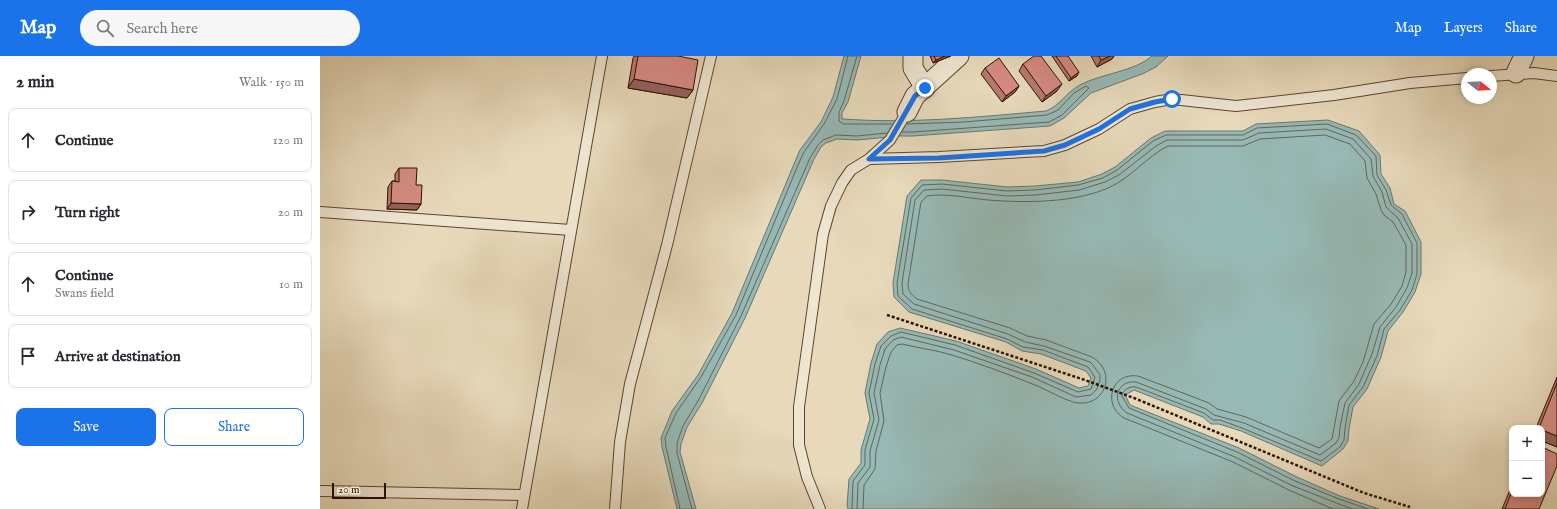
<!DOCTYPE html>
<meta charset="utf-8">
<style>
:root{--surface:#fff;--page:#f7f7f7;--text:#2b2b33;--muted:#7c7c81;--line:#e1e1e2;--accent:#1a73e8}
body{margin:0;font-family:"IM FELL English",serif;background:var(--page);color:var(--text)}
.controls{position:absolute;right:12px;bottom:12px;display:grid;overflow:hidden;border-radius:8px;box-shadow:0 2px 6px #0003}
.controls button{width:36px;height:36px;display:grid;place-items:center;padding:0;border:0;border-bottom:1px solid var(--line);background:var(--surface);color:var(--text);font:20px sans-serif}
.compass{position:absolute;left:1141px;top:12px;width:36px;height:36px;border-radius:50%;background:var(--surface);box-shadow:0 2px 6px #0003;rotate:108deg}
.scale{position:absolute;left:12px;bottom:10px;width:54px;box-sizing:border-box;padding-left:4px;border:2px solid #2c1200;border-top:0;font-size:11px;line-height:14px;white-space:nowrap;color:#2c1200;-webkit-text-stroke:3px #efe6d2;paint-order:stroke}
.stop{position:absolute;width:12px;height:12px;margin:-9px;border:3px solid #1a73e8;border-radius:50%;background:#fff}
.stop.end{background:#1a73e8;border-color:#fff;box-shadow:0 1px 4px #0008}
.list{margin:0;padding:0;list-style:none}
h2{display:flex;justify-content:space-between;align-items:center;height:52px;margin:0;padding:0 16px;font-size:17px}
h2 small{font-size:13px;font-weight:400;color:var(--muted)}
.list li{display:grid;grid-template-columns:26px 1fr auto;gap:12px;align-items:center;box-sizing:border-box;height:64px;margin:0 8px 8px;padding:0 8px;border:1px solid var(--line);border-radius:8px}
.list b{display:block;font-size:15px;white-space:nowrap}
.list p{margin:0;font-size:13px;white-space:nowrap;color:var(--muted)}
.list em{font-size:13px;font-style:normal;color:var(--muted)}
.actions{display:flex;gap:8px;padding:12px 16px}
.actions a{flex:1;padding:9px 0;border:1px solid var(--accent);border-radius:8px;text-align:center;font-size:14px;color:var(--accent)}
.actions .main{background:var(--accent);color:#fff}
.icon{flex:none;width:22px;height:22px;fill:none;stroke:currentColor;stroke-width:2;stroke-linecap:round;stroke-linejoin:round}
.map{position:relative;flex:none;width:1237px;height:453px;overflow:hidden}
header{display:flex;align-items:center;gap:24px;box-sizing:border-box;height:56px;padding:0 20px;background:var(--accent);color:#fff}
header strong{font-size:19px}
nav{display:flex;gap:22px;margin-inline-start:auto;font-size:14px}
.search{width:280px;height:36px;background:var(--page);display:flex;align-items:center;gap:10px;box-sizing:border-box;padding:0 14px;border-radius:22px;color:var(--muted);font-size:15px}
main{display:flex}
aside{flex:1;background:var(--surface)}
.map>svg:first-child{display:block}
.water{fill:#97b9b5;stroke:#6c766d}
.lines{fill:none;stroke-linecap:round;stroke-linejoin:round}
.shore{stroke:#62665a;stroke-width:1}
.service-casing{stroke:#5b442e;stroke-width:12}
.minor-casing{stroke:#5b442e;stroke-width:21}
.path{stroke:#2c1200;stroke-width:2.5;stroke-dasharray:3 2;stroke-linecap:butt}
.service{stroke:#efe6d2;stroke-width:10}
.minor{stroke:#efe6d2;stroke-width:19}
.wall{fill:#b77871;stroke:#2c1200}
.shaded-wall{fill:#95615c;stroke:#2c1200}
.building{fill:#d58b83;stroke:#2c1200}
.route{stroke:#1a73e8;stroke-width:5}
</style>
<header>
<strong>Map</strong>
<div class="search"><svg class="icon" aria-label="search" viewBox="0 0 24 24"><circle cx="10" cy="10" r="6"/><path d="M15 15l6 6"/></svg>Search here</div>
<nav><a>Map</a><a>Layers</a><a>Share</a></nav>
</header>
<main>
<aside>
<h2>2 min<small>Walk · 150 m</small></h2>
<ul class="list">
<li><svg class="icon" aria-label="ahead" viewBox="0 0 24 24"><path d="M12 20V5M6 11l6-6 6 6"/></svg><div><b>Continue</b></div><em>120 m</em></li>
<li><svg class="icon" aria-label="right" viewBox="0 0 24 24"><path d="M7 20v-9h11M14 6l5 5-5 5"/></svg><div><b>Turn right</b></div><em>20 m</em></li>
<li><svg class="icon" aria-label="ahead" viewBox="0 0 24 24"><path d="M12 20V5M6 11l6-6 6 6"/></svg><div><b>Continue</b><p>Swans field</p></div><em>10 m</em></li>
<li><svg class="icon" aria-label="arrive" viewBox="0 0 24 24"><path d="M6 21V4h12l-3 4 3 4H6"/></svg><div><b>Arrive at destination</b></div></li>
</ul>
<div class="actions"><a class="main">Save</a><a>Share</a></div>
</aside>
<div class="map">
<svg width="1237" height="453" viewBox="0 0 1237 453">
<rect width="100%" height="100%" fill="#e7d9ba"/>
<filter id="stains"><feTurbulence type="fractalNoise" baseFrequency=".005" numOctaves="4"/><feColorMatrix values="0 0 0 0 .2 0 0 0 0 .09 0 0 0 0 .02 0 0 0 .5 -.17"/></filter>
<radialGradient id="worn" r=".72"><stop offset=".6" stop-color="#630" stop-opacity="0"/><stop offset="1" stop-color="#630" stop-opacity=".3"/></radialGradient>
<g class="water">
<path d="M524 0H541L528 46 522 57V63C590 68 658 61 726 55 741 49 746 36 760 29 780 18 816 15 832 0H848L836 11 822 18 771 37 744 62 730 70 593 80H579L537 84 517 83 506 87 501 91 494 103 425 262 382 347 367 371 361 388 360 396 376 453H357L342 391 341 382 352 355 378 319 412 257 474 108 480 94 501 66 513 41Z"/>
<polygon points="1008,64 1039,75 1060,99 1061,118 1070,132 1074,148 1085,155 1101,186 1101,218 1095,236 1083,256 1068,275 1061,301 1047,333 1033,351 1029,373 1028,385 1023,393 1002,410 921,375 899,368 891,368 883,361 814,334 805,339 810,349 919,392 977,421 1020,440 1059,453 528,453 527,450 529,423 541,407 541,394 550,363 545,337 551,307 557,288 568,276 580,272 636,285 716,313 759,332 768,330 771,322 766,315 721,298 702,295 686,286 589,256 574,241 573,227 587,140 601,124 622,124 687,131 715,130 758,126 782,118 795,111 831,82 845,75 923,75 936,68"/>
</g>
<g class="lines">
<g class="shore">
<polyline points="537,0 524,45 519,56 519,65 523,68 572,68"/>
<polyline points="582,76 593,76 729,66 742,59 769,32 766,30 754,37 738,54 727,59 644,66 587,68"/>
<polyline points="360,453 346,391 345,382 356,357 381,321 416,259 478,109 484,96 504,68 517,43 528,0"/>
<polyline points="372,453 357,397 357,387 363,370 378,345 421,260 490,102 498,89 503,84 516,79 537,80 567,77"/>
<path d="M532 453 533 425 545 409V394L554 363 549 337 555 308 561 290 571 280 581 276 635 289 714 317 758 336 771 333 775 321 768 311 723 294 703 291 687 283 592 253 578 240 577 227 591 142 602 129 622 128 687 135 715 134 758 129 783 122 797 114 833 85 846 79H923L937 72 1007 68 1036 79 1056 100 1057 119 1066 134 1071 149 1082 158 1097 187V218L1092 234 1080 254 1064 273 1057 300 1043 331 1029 349 1025 372 1024 384 1020 391 1001 405 922 372 900 364H893L884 357 816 331C810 330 802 334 802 340L809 352 917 396 975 425 1019 443 1048 453"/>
<path d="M537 453 538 427 550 411V395L559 364 554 337 560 309 565 293 573 284 581 281 634 294 712 321 756 341 771 339 777 333 780 324V319L773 309 770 306 724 290 705 286 688 278 594 248 583 238 582 227 595 144 604 134 622 133 687 140 716 139 759 134 785 126 799 119 836 90 847 84H923L939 77 1006 73 1033 83 1051 103 1053 120 1062 136 1066 151 1078 162 1092 188V217L1087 232 1076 251 1060 271 1052 298 1039 328 1025 347 1020 371 1019 382 1016 387 1000 399 924 367 894 359 886 353 816 326C796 324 791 346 807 357L915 401 973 430 1032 453"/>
<path d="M543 453 544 429 555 413 556 395 564 365 560 337 566 311 571 296 577 289 582 288C598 292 616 294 632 299 658 307 685 317 710 327 722 331 747 346 758 347 786 350 797 315 772 301L726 284 707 280 690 272 597 243C591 238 588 235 588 228L601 146 607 140C626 137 648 142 668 144 704 147 754 147 788 132 811 122 826 101 848 90H923L940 83 1005 79 1030 88 1045 105 1047 122 1056 138 1061 154 1064 159 1073 166 1086 189V216L1082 230 1071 248 1054 268 1043 306 1034 325 1019 345 1012 383 999 392 926 361 897 353 889 347 818 320C791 316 782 349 804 362L913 406 971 435 1013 453"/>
</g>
<defs>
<g id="service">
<polyline points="1171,20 1214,17 1237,20"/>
<polyline points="549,103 619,101 724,95 745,89 779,73 810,53 835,46 852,43 916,50 1014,39 1090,27 1147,22"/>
<polyline points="0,156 251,174"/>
<polyline points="0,435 204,439"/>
<polyline points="202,453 282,0"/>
<polyline points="295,453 300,386 310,328 347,189 391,0"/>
<polyline points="500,453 487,421 479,389 479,351 503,178 511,150 522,127 531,114 549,103 570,84 587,56"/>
</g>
<g id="minor">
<polyline points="593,0 593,12 605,32"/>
<polyline points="1196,17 1204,0"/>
<polyline points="587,56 595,40 639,0"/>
</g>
</defs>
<use href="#service" class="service-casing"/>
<use href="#minor" class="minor-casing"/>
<polyline class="path" points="567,259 765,324 814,342 1044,437 1090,451"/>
<use href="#service" class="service"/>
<use href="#minor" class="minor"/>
</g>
<g class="wall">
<polygon points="314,0 358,0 373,34 367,42 308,32 313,2"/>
<polygon points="610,0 631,0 613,7"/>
<polygon points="732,0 748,0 757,20 749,25"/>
<polygon points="771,0 794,0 792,3 777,11"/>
<polygon points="703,8 737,35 722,46 699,15"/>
<polygon points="665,12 699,30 695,36 682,46 661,18"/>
<polygon points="79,112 96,129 101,148 97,154 67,153 68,131 72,125 75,125 75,118"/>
<polygon points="1237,321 1237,391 1222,385 1222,372 1216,372"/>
<polygon points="1192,429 1192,438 1219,453 1182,453"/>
</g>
<g class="shaded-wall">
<polygon points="625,0 631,0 613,7 616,4"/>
<polygon points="790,0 794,0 792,3 777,11 781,4"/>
<polygon points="759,16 757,20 749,25 751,22"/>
<polygon points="314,23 373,34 367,42 308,32"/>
<polygon points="742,28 737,35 722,46 726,40"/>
<polygon points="699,30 695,36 682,46 686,40"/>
<polygon points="71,147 101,148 97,154 67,153"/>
<polygon points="1222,374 1237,380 1237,391 1222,385"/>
</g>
<g class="building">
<polygon points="318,0 358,0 378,4 373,34 314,23"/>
<polygon points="614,0 625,0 616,4"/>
<polygon points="714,0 721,0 742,28 726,40 703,8"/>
<polygon points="736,0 748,0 759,16 751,22"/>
<polygon points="779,0 790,0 781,4"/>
<polygon points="679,2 699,30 686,40 665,12"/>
<polygon points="79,112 97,112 96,129 102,129 101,148 71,147 72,125 79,126"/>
<polygon points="1237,327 1237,380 1222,374 1222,372 1219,372"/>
<polygon points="1222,391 1237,398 1237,410 1219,453 1185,453 1192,435 1192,438 1222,438"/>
</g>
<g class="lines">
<polyline class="route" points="605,32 595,40 570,84 549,103 619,102 724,95 745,89 779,73 810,53 835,46 852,43"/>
</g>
<rect width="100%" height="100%" filter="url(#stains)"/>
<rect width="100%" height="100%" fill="url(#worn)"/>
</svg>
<div class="controls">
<button>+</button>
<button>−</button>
</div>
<svg class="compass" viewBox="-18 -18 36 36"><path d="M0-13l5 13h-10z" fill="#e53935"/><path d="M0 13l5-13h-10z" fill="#7c7c81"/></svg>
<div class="scale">20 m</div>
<div class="stop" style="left:852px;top:43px"></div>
<div class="stop end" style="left:605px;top:32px"></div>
</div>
</main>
